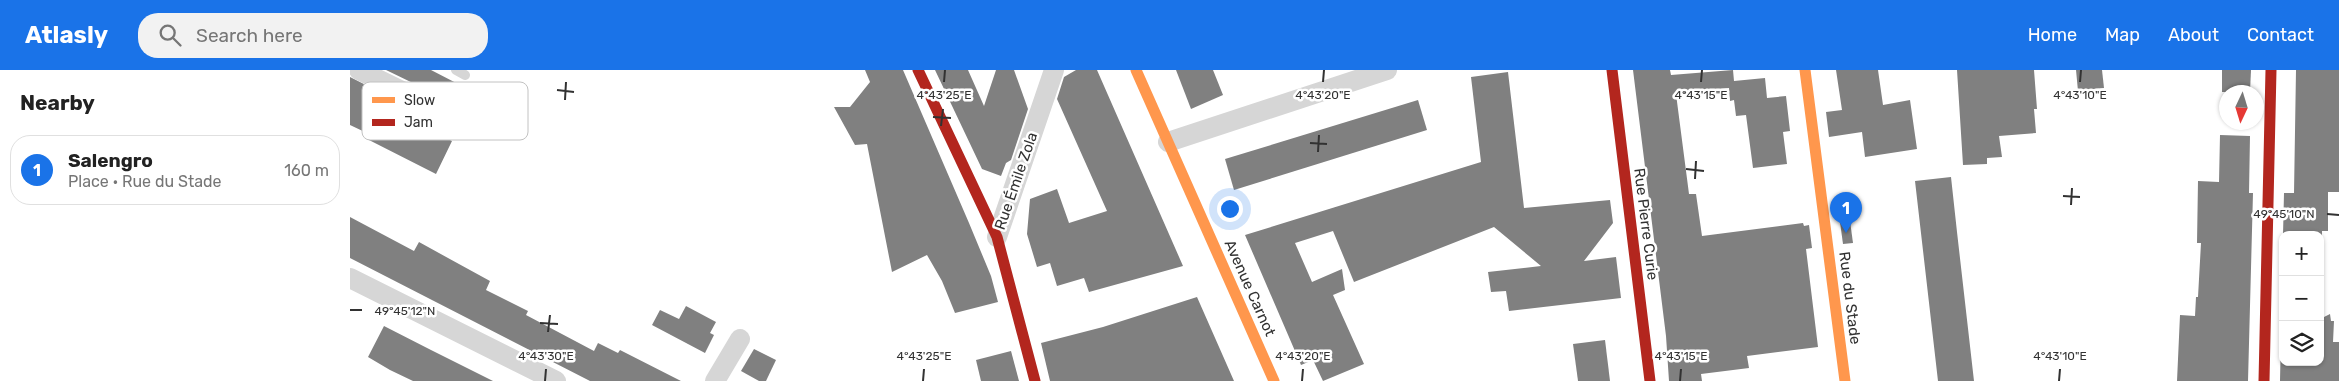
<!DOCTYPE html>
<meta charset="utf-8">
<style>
:root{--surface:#fff;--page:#f2f2f2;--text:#222;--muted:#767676;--line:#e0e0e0;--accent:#1a73e8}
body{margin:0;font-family:Rubik,sans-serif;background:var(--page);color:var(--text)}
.controls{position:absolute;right:15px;bottom:15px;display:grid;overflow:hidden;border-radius:10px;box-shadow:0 1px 4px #0004}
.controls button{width:45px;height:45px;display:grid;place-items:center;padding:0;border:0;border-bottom:1px solid var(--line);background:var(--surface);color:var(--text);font:25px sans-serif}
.compass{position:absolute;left:1869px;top:15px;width:45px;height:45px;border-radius:50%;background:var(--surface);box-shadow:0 1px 4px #0004;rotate:184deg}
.you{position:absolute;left:879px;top:138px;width:18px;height:18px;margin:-12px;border:4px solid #fff;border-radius:50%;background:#1a73e8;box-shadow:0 0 0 8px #1a73e833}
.badge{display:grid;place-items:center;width:32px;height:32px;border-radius:50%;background:var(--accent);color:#fff;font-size:16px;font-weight:700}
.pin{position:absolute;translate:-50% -41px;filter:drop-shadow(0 1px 2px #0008)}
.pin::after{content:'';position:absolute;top:26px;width:18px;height:15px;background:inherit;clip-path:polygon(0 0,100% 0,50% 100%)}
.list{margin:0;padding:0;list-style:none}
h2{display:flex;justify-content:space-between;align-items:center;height:65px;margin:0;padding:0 20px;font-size:21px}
h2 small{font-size:16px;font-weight:400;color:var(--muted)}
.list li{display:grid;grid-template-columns:32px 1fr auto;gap:15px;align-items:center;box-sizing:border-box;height:70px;margin:0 10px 10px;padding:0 10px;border:1px solid var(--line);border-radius:20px}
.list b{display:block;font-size:19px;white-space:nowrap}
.list p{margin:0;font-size:16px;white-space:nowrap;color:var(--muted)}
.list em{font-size:16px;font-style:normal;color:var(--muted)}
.icon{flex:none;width:28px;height:28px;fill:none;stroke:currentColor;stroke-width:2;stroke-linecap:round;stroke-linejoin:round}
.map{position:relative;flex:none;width:1989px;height:311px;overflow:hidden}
header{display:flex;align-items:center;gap:30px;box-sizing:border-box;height:70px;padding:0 25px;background:var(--accent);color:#fff}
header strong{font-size:24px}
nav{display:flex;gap:28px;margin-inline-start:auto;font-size:18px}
.search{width:350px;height:45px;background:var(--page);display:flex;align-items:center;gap:12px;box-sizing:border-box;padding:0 18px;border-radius:20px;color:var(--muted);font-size:19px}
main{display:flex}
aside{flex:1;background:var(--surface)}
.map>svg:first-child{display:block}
.building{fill:#808080}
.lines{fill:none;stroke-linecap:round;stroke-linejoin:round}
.lane{stroke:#d6d6d6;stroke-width:10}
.street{stroke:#d6d6d6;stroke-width:20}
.slow{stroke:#ff974d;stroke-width:11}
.jam{stroke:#b3261e;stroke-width:11}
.ticks{fill:none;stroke:#323232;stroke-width:2}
.labels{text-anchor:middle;stroke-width:5;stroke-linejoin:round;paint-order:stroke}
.street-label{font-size:15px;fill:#323232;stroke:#fff}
.key{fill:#fff;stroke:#c2c2c2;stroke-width:1}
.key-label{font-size:14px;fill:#323232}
.ticks-label{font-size:12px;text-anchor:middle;fill:#323232;stroke:#fff;stroke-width:5;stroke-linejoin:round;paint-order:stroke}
</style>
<header>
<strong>Atlasly</strong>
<div class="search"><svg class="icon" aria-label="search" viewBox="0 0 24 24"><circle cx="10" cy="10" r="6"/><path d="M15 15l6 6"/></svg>Search here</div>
<nav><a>Home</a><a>Map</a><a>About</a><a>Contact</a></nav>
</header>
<main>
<aside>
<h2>Nearby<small></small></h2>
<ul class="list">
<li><span class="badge">1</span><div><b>Salengro</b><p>Place · Rue du Stade</p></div><em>160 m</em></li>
</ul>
</aside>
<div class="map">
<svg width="1989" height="311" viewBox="0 0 1989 311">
<rect width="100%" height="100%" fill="#fff"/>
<g class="building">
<polygon points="36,0 81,0 112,16 104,33"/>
<polygon points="515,0 553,0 619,153 641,206 648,232 605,243 592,211 577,185 542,202 517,74 505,75 484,37 500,37 520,12"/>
<polygon points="585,0 618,0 634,36 646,0 664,0 678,39 661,90 656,93 651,106 632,99"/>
<polygon points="726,0 747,0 833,196 739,222 734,208 707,216 700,193 687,197 677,164 680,129 707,119 719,153 757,141 707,29 714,7"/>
<polygon points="826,0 863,0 873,25 841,39"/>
<polygon points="1283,0 1320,0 1321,5 1383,0 1384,11 1415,8 1417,28 1436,26 1440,61 1433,62 1437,94 1403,98 1396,45 1386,46 1384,30 1380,31 1379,18 1326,24 1339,124 1346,124 1352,166 1453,153 1454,156 1459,155 1462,178 1456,179 1468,277 1397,286 1399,298 1351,304 1352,311 1319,311 1316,266"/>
<polygon points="1486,0 1528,0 1533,35 1560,30 1567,79 1515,87 1512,62 1479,67 1476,42 1492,40"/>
<polygon points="1607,0 1684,0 1687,39 1684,39 1686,63 1649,66 1652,87 1637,88 1637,94 1613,95"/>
<polygon points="1726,0 1752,0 1754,18 1728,21"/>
<polygon points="1872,0 1901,0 1900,22 1872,22"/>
<polygon points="1946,0 1989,0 1989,122 1978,122 1978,161 1972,161 1971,218 1970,165 1933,165 1934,123 1944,123"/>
<polygon points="1158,2 1174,138 1260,130 1263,153 1234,191 1266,187 1271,228 1159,241 1156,221 1141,222 1138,202 1191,196 1144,157 1004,212 983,161 945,173 962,212 992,199 995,220 983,225 1014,294 973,311 963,290 951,295 895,165 1131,92 1121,7"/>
<polygon points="0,7 93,54 88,64 102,71 86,104 17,69 19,64 0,55"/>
<polygon points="1068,30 1077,60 884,120 875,89"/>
<polygon points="1870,65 1900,66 1899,123 1903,123 1898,311 1827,311 1830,245 1845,246 1846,227 1848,227 1851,173 1847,173 1848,111 1869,112"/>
<polygon points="1601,107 1607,162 1624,311 1588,311 1565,111"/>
<polygon points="0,147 64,181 69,172 98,188 140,211 136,220 178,241 176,245 244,281 248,273 268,283 270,280 331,311 240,311 0,188"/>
<polygon points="1500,151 1503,173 1493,174 1490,152"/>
<polygon points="1933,172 1933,292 1970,292 1970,249 1980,244 1981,251 1984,251 1983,272 1989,272 1989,311 1930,311"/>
<polygon points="847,227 884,311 700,311 691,273 753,257"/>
<polygon points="336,236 366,252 360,263 364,265 355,283 302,255 310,240 329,249"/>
<polygon points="34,256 81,280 143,311 63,311 40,300 18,287"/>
<polygon points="1255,270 1260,311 1228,311 1223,274"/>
<polygon points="404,279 426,290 416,311 409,311 391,301"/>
<polygon points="661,281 669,311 631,311 626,290"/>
</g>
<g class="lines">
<polyline class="lane" points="106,0 115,5"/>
<g class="street">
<polyline points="9,0 107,48"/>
<polyline points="818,72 1037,0"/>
<polyline points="647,167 704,0"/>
<polyline points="0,208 206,311"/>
<polyline points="365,311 390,269"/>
</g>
<g class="slow">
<polyline points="786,0 924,311"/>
<polyline points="1455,0 1495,311"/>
</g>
<g class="jam">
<polyline points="568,0 647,167 685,311"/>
<polyline points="1262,0 1300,311"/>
<polyline points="1914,311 1921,0"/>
</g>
</g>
<path class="ticks" d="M594 12 595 0M973 12 974 0M1351 12 1352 0M1730 12 1731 0M207 20 224 22M215 30 216 12M583 47 601 48M591 56 593 39M960 73 977 74M968 82 969 65M1336 99 1354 101M1345 109 1346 91M1713 126 1730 127M1721 135 1722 118M1977 144 1989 145M0 240H12M190 253 208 254M198 262 200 245M195 311 196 299M573 311 574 299M952 311 953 299M1330 311 1331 299M1709 311 1710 299"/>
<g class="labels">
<g class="street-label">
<text transform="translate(666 111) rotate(-71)" y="5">Rue Émile Zola</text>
<text transform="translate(1296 154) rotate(83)" y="5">Rue Pierre Curie</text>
<text transform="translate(900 218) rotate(66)" y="5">Avenue Carnot</text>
<text transform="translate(1500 228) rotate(83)" y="5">Rue du Stade</text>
</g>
</g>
<rect x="12" y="12" width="166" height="58" rx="8" class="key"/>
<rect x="22" y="27" width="23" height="6" fill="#ff974d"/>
<rect x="22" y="49" width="23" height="7" fill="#b3261e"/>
<g class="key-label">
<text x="54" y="35">Slow</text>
<text x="54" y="57">Jam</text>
</g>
<g class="ticks-label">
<text x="594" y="29">4°43'25"E</text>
<text x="973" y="29">4°43'20"E</text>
<text x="1351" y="29">4°43'15"E</text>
<text x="1730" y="29">4°43'10"E</text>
<text x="1934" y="148">49°45'10"N</text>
<text x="55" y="245">49°45'12"N</text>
<text x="196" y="290">4°43'30"E</text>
<text x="574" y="290">4°43'25"E</text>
<text x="953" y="290">4°43'20"E</text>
<text x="1331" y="290">4°43'15"E</text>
<text x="1710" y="290">4°43'10"E</text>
</g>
</svg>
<div class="controls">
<button>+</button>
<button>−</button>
<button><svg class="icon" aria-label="layers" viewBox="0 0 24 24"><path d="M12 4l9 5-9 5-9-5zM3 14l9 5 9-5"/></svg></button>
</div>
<svg class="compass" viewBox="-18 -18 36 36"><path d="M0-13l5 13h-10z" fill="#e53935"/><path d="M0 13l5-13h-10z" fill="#767676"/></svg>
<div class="you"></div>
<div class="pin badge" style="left:1496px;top:163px">1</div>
</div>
</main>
